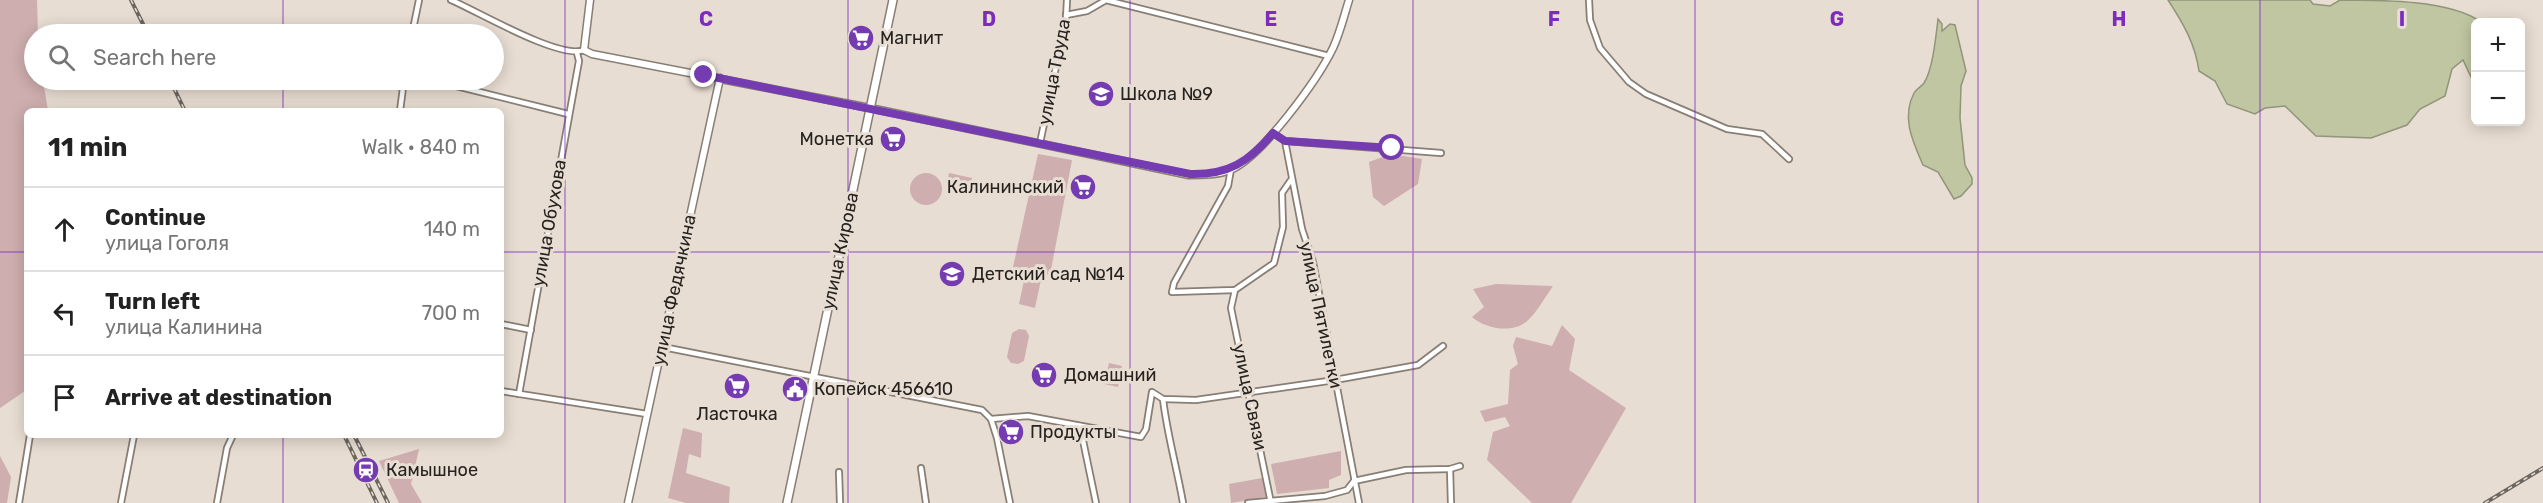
<!DOCTYPE html>
<meta charset="utf-8">
<style>
:root{--surface:#fff;--page:#f2f2f2;--text:#222;--muted:#767676;--line:#e0e0e0}
body{margin:0;font-family:Rubik,sans-serif;background:var(--page);color:var(--text)}
.controls{position:absolute;right:18px;top:18px;display:grid;overflow:hidden;border-radius:9px;box-shadow:0 3px 15px #0003}
.controls button{width:54px;height:54px;display:grid;place-items:center;padding:0;border:0;border-bottom:2px solid var(--line);background:var(--surface);color:var(--text);font:30px sans-serif}
.stop{position:absolute;width:18px;height:18px;margin:-14px;border:4px solid #753bb1;border-radius:50%;background:#fff}
.stop.end{background:#753bb1;border-color:#fff;box-shadow:0 2px 6px #0008}
.list{margin:0;padding:0;list-style:none}
h2{display:flex;justify-content:space-between;align-items:center;height:78px;margin:0;padding:0 24px;font-size:26px}
h2 small{font-size:20px;font-weight:400;color:var(--muted)}
.list li{display:grid;grid-template-columns:39px 1fr auto;gap:18px;align-items:center;box-sizing:border-box;height:84px;padding:0 24px;border-top:2px solid var(--line)}
.list b{display:block;font-size:22px;white-space:nowrap}
.list p{margin:0;font-size:20px;white-space:nowrap;color:var(--muted)}
.list em{font-size:20px;font-style:normal;color:var(--muted)}
.icon{flex:none;width:33px;height:33px;fill:none;stroke:currentColor;stroke-width:2;stroke-linecap:round;stroke-linejoin:round}
.map{position:relative;flex:none;width:2543px;height:503px;overflow:hidden}
.search{position:absolute;background:var(--surface);box-shadow:0 3px 15px #0003;left:24px;top:24px;width:480px;height:66px;display:flex;align-items:center;gap:15px;box-sizing:border-box;padding:0 21px;border-radius:33px;color:var(--muted);font-size:22px}
.panel{position:absolute;background:var(--surface);box-shadow:0 3px 15px #0003;left:24px;top:108px;width:480px;height:330px;border-radius:9px}
.map>svg:first-child{display:block}
.green{fill:#ceaeaf}
.water{fill:#bfc6a1;stroke:#91957a;stroke-width:1.5}
.lines{fill:none;stroke-linecap:round;stroke-linejoin:round}
.minor-casing{stroke:#877e74;stroke-width:8}
.tertiary-casing{stroke:#877e74;stroke-width:9}
.secondary-casing{stroke:#877e74;stroke-width:10}
.minor{stroke:#fff;stroke-width:4.5}
.tertiary{stroke:#fff;stroke-width:6}
.secondary{stroke:#fff;stroke-width:7}
.rail-casing{stroke:#6c6660;stroke-width:4}
.rail{stroke:#e8ddd2;stroke-width:1.5;stroke-dasharray:4.5;stroke-linecap:butt}
.route{stroke:#753bb1;stroke-width:8}
.grid{fill:none;stroke:#7b2cbf;stroke-width:1.5;stroke-opacity:0.55}
.labels{text-anchor:middle;stroke-width:6;stroke-linejoin:round;paint-order:stroke}
.poi-label{font-size:18px;fill:#26221f;stroke:#e8ddd2;text-anchor:start}
.street-label{font-size:18px;fill:#26221f;stroke:#e8ddd2}
.grid-label{font-size:20px;text-anchor:middle;font-weight:bold;fill:#7b2cbf;stroke:#e8ddd2;stroke-width:6;stroke-linejoin:round;paint-order:stroke}
</style>
<div class="map">
<svg width="2543" height="503" viewBox="0 0 2543 503">
<rect width="100%" height="100%" fill="#e8ddd2"/>
<g class="green">
<polygon points="0,0 37,0 38,34 34,34 34,80 43,80 48,111 27,111 27,383 25,391 0,408"/>
<polygon points="1038,154 1072,160 1050,275 1013,267"/>
<polygon points="1391,154 1422,159 1418,184 1384,206 1373,197 1369,162"/>
<circle cx="926" cy="189" r="16"/>
<polygon points="949,173 972,178 969,192 946,187"/>
<polygon points="1026,271 1042,275 1035,308 1019,304"/>
<path d="M1496 284 1553 286C1545 297 1536 314 1526 322 1510 334 1485 328 1472 317L1484 307 1473 289Z"/>
<polygon points="1562,325 1575,339 1569,370 1626,408 1571,503 1532,503 1487,460 1493,432 1510,426 1505,417 1485,422 1480,411 1508,404 1510,370 1518,364 1513,346 1516,337 1552,346"/>
<polygon points="1019,329 1026,330 1029,336 1024,361 1018,364 1011,363 1007,357 1012,333"/>
<polygon points="1109,363 1122,366 1118,387 1104,384"/>
<polygon points="683,428 702,433 701,458 689,454 686,473 730,487 729,503 686,503 668,498"/>
<polygon points="419,449 411,484 422,503 399,503 379,461"/>
<polygon points="1341,451 1341,475 1329,480 1329,488 1277,494 1271,464"/>
<polygon points="0,456 11,477 7,503 0,503"/>
<polygon points="1262,478 1266,497 1231,503 1229,484"/>
</g>
<g class="water">
<path d="M2168 0H2310L2313 4 2330 6 2340 0C2382 0 2451 0 2481 22H2476L2475 54 2471 77 2463 60 2452 69 2445 96 2420 109 2407 125 2371 138 2316 136 2285 106 2265 108 2255 114 2227 104 2215 81 2199 71C2195 43 2183 23 2168 0Z"/>
<path d="M1938 19 1942 24V31L1950 24 1955 25 1966 71 1961 86 1960 118 1965 165 1972 178V184L1961 196 1954 199 1938 172 1923 165C1913 142 1901 118 1914 93 1916 89 1921 87 1924 83 1933 69 1936 35 1938 19Z"/>
</g>
<g class="lines">
<defs>
<g id="minor">
<path d="M451 0C477 11 560 60 584 50"/>
<polyline points="1589,0 1590,20 1600,48 1629,82 1646,94 1727,129 1762,134 1789,159"/>
<polyline points="1066,15 1087,11 1106,0 1329,56"/>
<polyline points="412,34 419,0"/>
<polyline points="432,80 568,114"/>
<polyline points="400,111 404,80"/>
<polyline points="1273,133 1285,141 1302,229 1313,262 1359,503"/>
<polyline points="1285,141 1441,153"/>
<polyline points="1040,143 1066,19 1067,0"/>
<polyline points="1231,169 1228,186 1174,283 1172,292 1235,290 1274,263 1283,227 1282,193 1291,180"/>
<polyline points="1235,290 1231,308 1271,503"/>
<polyline points="501,324 531,330"/>
<polyline points="663,347 982,410 991,419 1028,416 1141,437 1146,429 1152,392 1163,399 1196,400 1335,380 1418,365 1443,346"/>
<polyline points="501,391 647,414"/>
<polyline points="519,394 579,61 577,53"/>
<path d="M1163 399C1167 434 1177 468 1183 503"/>
<polyline points="991,419 997,438 1010,503"/>
<polyline points="1080,426 1096,503"/>
<polyline points="921,468 926,503"/>
<polyline points="1450,469 1451,503"/>
<polyline points="839,472 840,503"/>
<polyline points="19,503 30,435"/>
<polyline points="121,503 134,435"/>
<polyline points="217,503 227,448 233,435"/>
<polyline points="1248,503 1325,496 1347,490 1354,481 1406,470 1450,469 1460,466"/>
</g>
<g id="tertiary">
<path d="M590 0 584 50 592 54 870 108 1189 175C1203 175 1217 175 1230 170 1262 157 1318 79 1333 48 1340 33 1344 16 1349 0"/>
<polyline points="628,503 720,78"/>
</g>
<polyline id="secondary" points="787,503 893,0"/>
</defs>
<use href="#minor" class="minor-casing"/>
<use href="#tertiary" class="tertiary-casing"/>
<use href="#secondary" class="secondary-casing"/>
<use href="#minor" class="minor"/>
<use href="#tertiary" class="tertiary"/>
<use href="#secondary" class="secondary"/>
<defs>
<g id="rail">
<polyline points="131,0 148,34"/>
<polyline points="170,80 185,111"/>
<polyline points="344,435 377,503"/>
<polyline points="354,435 388,503"/>
<polyline points="2485,503 2543,468"/>
</g>
</defs>
<use href="#rail" class="rail-casing"/>
<use href="#rail" class="rail"/>
</g>
<g class="lines">
<path class="route" d="M704 75 1190 174C1228 175 1249 162 1273 133L1285 141 1392 148"/>
</g>
<path class="grid" d="M283 0V34M565 0V503M848 0V503M1130 0V503M1413 0V503M1695 0V503M1978 0V503M2260 0V503M283 80V111M0 252H27M501 252H2543M283 435V503"/>
<defs>
<symbol id="supermarket-disc" viewBox="-11 -11 22 22"><circle r="9.5" fill="#753bb1" stroke="#e8ddd2"/><path d="M-6-5.5h2.5l.6 2H6L4.5 2H-2.5L-4.4-4H-6ZM-1.5 3.2a1.3 1.3 0 1 0 .1 0ZM3 3.2a1.3 1.3 0 1 0 .1 0Z" fill="#fff"/></symbol>
<symbol id="school-disc" viewBox="-11 -11 22 22"><circle r="9.5" fill="#753bb1" stroke="#e8ddd2"/><path d="M0-5L7-2L0 1L-7-2ZM-4 1L0 2.5L4 1V4Q0 6-4 4Z" fill="#fff"/></symbol>
<symbol id="civic-disc" viewBox="-11 -11 22 22"><circle r="9.5" fill="#753bb1" stroke="#e8ddd2"/><path d="M-.6-6.5H3V-4.5H.6V-3L4-1V1h2V6H-6V1h2V-1L-.6-3ZM-1.2 2.5V6h2.4V2.5Z" fill="#fff"/></symbol>
<symbol id="station-disc" viewBox="-11 -11 22 22"><circle r="9.5" fill="#753bb1" stroke="#e8ddd2"/><path d="M-3-6H3Q5-6 5-4V2Q5 4 3 4L4.5 6H3L1.5 4h-3L-3 6H-4.5L-3 4Q-5 4-5 2V-4Q-5-6-3-6ZM-3.5-4v3h7v-3ZM-3.5 1v1.5H-2V1ZM2 1v1.5H3.5V1Z" fill="#fff"/></symbol>
</defs>
<g fill-rule="evenodd">
<use href="#supermarket-disc" x="846" y="23" width="30" height="30"/>
<use href="#school-disc" x="1086" y="79" width="30" height="30"/>
<use href="#supermarket-disc" x="878" y="124" width="30" height="30"/>
<use href="#supermarket-disc" x="1068" y="172" width="30" height="30"/>
<use href="#school-disc" x="937" y="259" width="30" height="30"/>
<use href="#supermarket-disc" x="1029" y="360" width="30" height="30"/>
<use href="#supermarket-disc" x="722" y="371" width="30" height="30"/>
<use href="#civic-disc" x="780" y="374" width="30" height="30"/>
<use href="#supermarket-disc" x="996" y="417" width="30" height="30"/>
<use href="#station-disc" x="351" y="455" width="30" height="30"/>
</g>
<g class="labels">
<g class="poi-label">
<text x="880" y="44">Магнит</text>
<text x="1120" y="100">Школа №9</text>
<text x="874" y="145" text-anchor="end">Монетка</text>
<text x="1064" y="193" text-anchor="end">Калининский</text>
<text x="972" y="280">Детский сад №14</text>
<text x="1064" y="381">Домашний</text>
<text x="814" y="395">Копейск 456610</text>
<text x="737" y="420" text-anchor="middle">Ласточка</text>
<text x="1030" y="438">Продукты</text>
<text x="386" y="476">Камышное</text>
</g>
<g class="street-label">
<text transform="translate(1054 72) rotate(-79)" y="6">улица Труда</text>
<text transform="translate(549 223) rotate(-80)" y="6">улица Обухова</text>
<text transform="translate(840 251) rotate(-78)" y="6">улица Кирова</text>
<text transform="translate(674 290) rotate(-78)" y="6">улица Федячкина</text>
<text transform="translate(1321 315) rotate(78)" y="6">улица Пятилетки</text>
<text transform="translate(1250 397) rotate(78)" y="6">улица Связи</text>
</g>
</g>
<g class="grid-label">
<text x="706" y="26">C</text>
<text x="989" y="26">D</text>
<text x="1271" y="26">E</text>
<text x="1554" y="26">F</text>
<text x="1837" y="26">G</text>
<text x="2119" y="26">H</text>
<text x="2402" y="26">I</text>
</g>
</svg>
<div class="controls">
<button>+</button>
<button>−</button>
</div>
<div class="stop" style="left:1392px;top:148px"></div>
<div class="stop end" style="left:704px;top:75px"></div>
<div class="search"><svg class="icon" aria-label="search" viewBox="0 0 24 24"><circle cx="10" cy="10" r="6"/><path d="M15 15l6 6"/></svg>Search here</div>
<section class="panel">
<h2>11 min<small>Walk · 840 m</small></h2>
<ul class="list">
<li><svg class="icon" aria-label="ahead" viewBox="0 0 24 24"><path d="M12 20V5M6 11l6-6 6 6"/></svg><div><b>Continue</b><p>улица Гоголя</p></div><em>140 m</em></li>
<li><svg class="icon" aria-label="left" viewBox="0 0 24 24"><path d="M17 20v-9H6M10 6l-5 5 5 5"/></svg><div><b>Turn left</b><p>улица Калинина</p></div><em>700 m</em></li>
<li><svg class="icon" aria-label="arrive" viewBox="0 0 24 24"><path d="M6 21V4h12l-3 4 3 4H6"/></svg><div><b>Arrive at destination</b></div></li>
</ul>
</section>
</div>
